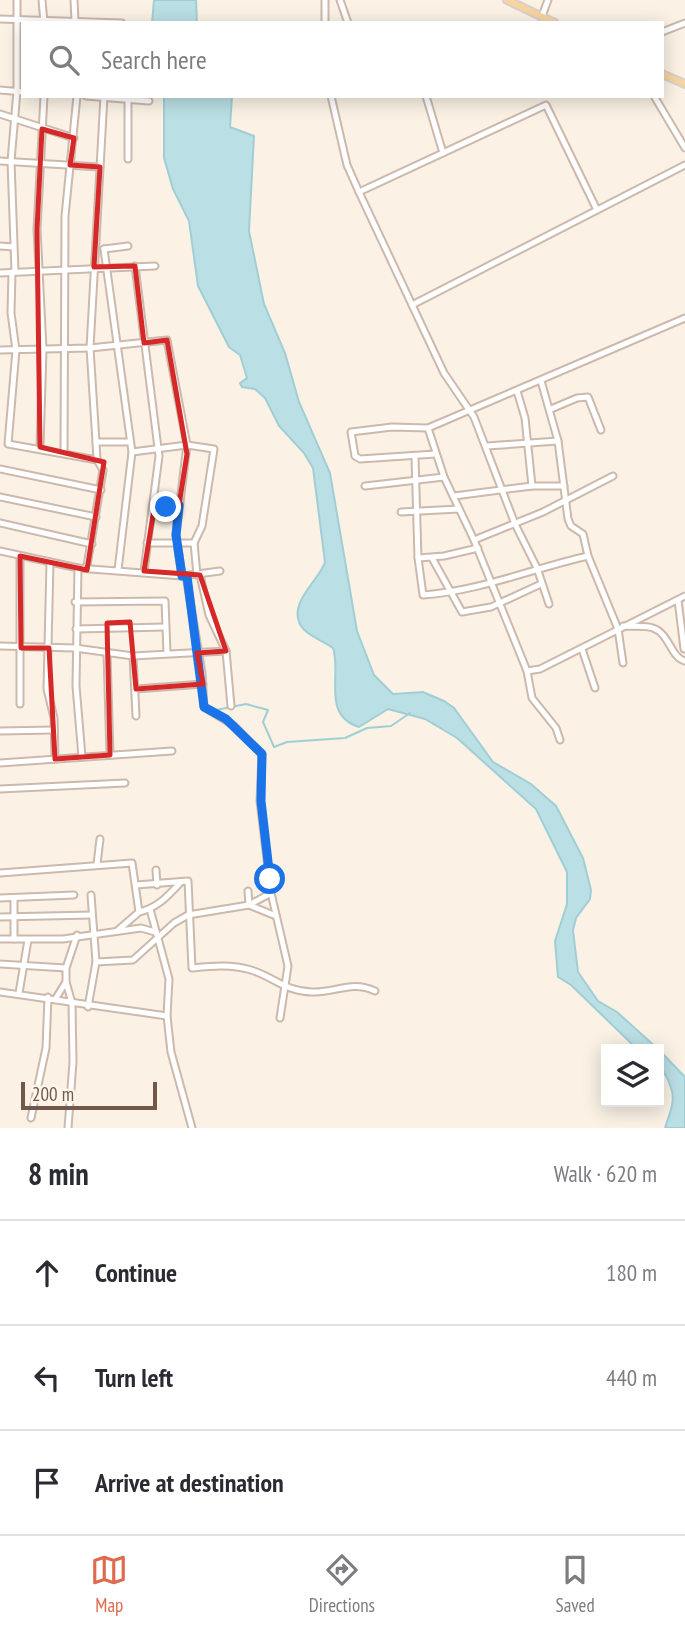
<!DOCTYPE html>
<meta charset="utf-8">
<style>
:root{--surface:#fff;--page:#f2f2f3;--text:#2b2b33;--muted:#7c7c81;--line:#e1e1e2;--accent:#df6b4f}
body{margin:0;font-family:"PT Sans Narrow",sans-serif;background:var(--page);color:var(--text)}
.controls{position:absolute;right:21px;bottom:21px;display:grid;overflow:hidden;border-radius:0px;box-shadow:0 4px 18px #0003}
.controls button{width:63px;height:63px;display:grid;place-items:center;padding:0;border:0;border-bottom:2px solid var(--line);background:var(--surface);color:var(--text);font:35px sans-serif}
.scale{position:absolute;left:21px;bottom:18px;width:136px;box-sizing:border-box;padding-left:7px;border:4px solid #72584b;border-top:0;font-size:19px;line-height:24px;white-space:nowrap;color:#72584b;-webkit-text-stroke:5px #fef6ea;paint-order:stroke}
.stop{position:absolute;width:21px;height:21px;margin:-16px;border:5px solid #1a73e8;border-radius:50%;background:#fff}
.stop.end{background:#1a73e8;border-color:#fff;box-shadow:0 2px 7px #0008}
.list{margin:0;padding:0;list-style:none}
h2{display:flex;justify-content:space-between;align-items:center;height:91px;margin:0;padding:0 28px;font-size:30px}
h2 small{font-size:23px;font-weight:400;color:var(--muted)}
.list li{display:grid;grid-template-columns:46px 1fr auto;gap:21px;align-items:center;box-sizing:border-box;height:105px;padding:0 28px;border-top:2px solid var(--line)}
.list b{display:block;font-size:26px;white-space:nowrap}
.list em{font-size:23px;font-style:normal;color:var(--muted)}
.icon{flex:none;width:38px;height:38px;fill:none;stroke:currentColor;stroke-width:2;stroke-linecap:round;stroke-linejoin:round}
.map{position:relative;flex:none;width:685px;height:1128px;overflow:hidden}
.search{position:absolute;background:var(--surface);box-shadow:0 4px 18px #0003;left:21px;right:21px;top:21px;height:77px;display:flex;align-items:center;gap:18px;box-sizing:border-box;padding:0 24px;border-radius:0px;color:var(--muted);font-size:26px}
.sheet{height:406px;background:var(--surface)}
nav{display:flex;justify-content:space-around;align-items:center;box-sizing:border-box;height:98px;border-top:2px solid var(--line);background:var(--surface);font-size:19px;color:var(--muted)}
nav a{display:grid;justify-items:center;gap:4px}
nav .on{color:var(--accent)}
.map>svg:first-child{display:block}
.water{fill:#badfe4;stroke:#a1ced5;stroke-width:2}
.lines{fill:none;stroke-linecap:round;stroke-linejoin:round}
.stream{stroke:#a1ced5;stroke-width:2}
.minor-casing{stroke:#ccb9ab;stroke-width:9}
.major-casing{stroke:#d8d0cd;stroke-width:10}
.minor{stroke:#fff;stroke-width:5}
.major{stroke:#f7d4a0;stroke-width:6}
.route{stroke:#1a73e8;stroke-width:9}
.marked{fill:none;stroke:#d62828;stroke-width:5;stroke-linejoin:round}
</style>
<div class="map">
<svg width="685" height="1128" viewBox="0 0 685 1128">
<rect width="100%" height="100%" fill="#fbf2e5"/>
<g class="water">
<polygon points="154,0 196,0 197,23 152,23"/>
<path d="M164 96H232L230 127 254 136 249 231 264 304 285 353 299 402 330 473 357 631 374 675 393 694 423 692 444 701 454 708 493 762 531 784 556 806 583 858 591 890 590 899 576 918 573 930 578 972 598 1001 617 1012 658 1049H637L571 985 558 977 555 941 567 904V872L536 809 457 738 425 719 388 709 359 727C321 715 342 674 333 648 324 641 307 636 301 626 287 603 319 581 325 562L313 468 304 453 279 426 265 398 255 389 242 387 240 383 247 378 240 355 229 347 198 286 189 221 173 189 164 158Z"/>
<path d="M659 1050 685 1077V1128H665C669 1115 676 1101 671 1088 666 1069 659 1075 659 1050Z"/>
</g>
<g class="lines">
<polyline class="stream" points="216,710 246,704 268,710 263,722 274,747 287,742 345,738 367,728 391,726 410,713"/>
<defs>
<g id="minor">
<polyline points="42,0 44,23"/>
<polyline points="74,0 75,21"/>
<polyline points="340,0 348,23"/>
<polyline points="542,16 548,0"/>
<polyline points="0,19 122,23"/>
<polyline points="325,23 325,0"/>
<polyline points="662,32 685,23"/>
<polyline points="0,90 23,92"/>
<polyline points="86,96 149,101"/>
<polyline points="104,96 90,348 96,442 130,442"/>
<polyline points="331,96 347,165 359,192 444,373 474,417 515,524 537,568 549,604"/>
<polyline points="426,96 443,153"/>
<polyline points="654,96 685,148"/>
<polyline points="0,114 74,138"/>
<polyline points="128,159 128,96"/>
<polyline points="0,161 100,167"/>
<polyline points="359,192 546,105 597,210"/>
<polyline points="0,246 13,247"/>
<polyline points="104,249 132,452 118,570"/>
<polyline points="104,249 128,246"/>
<polyline points="135,266 159,456 144,571"/>
<polyline points="12,272 11,313 16,350 8,444 97,460 96,442"/>
<polyline points="15,272 11,161 17,91 17,0"/>
<polyline points="0,273 155,266"/>
<polyline points="412,305 685,165"/>
<polyline points="0,350 90,348 167,340 187,445 176,535 182,576"/>
<polyline points="541,381 558,441 568,519 571,526 583,534 588,556 618,629 623,663"/>
<polyline points="517,391 525,418 532,486"/>
<polyline points="551,409 577,398 588,397 601,430"/>
<polyline points="428,428 444,477 474,540 527,671 532,698 556,728 560,740"/>
<polyline points="487,446 558,441"/>
<polyline points="40,447 43,349 37,229 44,96"/>
<polyline points="64,452 65,216 77,96"/>
<polyline points="132,452 187,445 214,449 202,526 194,543 197,575"/>
<polyline points="435,454 360,459 355,456 351,432 392,427 428,428 685,318"/>
<path d="M415 457 418 558 423 595C480 591 534 568 588 556"/>
<polyline points="0,469 101,490"/>
<polyline points="365,486 444,477"/>
<polyline points="454,496 532,486 564,486"/>
<polyline points="0,497 96,517"/>
<polyline points="154,509 179,505"/>
<polyline points="401,512 459,509"/>
<polyline points="0,523 92,544"/>
<polyline points="474,540 543,512 613,476"/>
<polyline points="147,543 194,543"/>
<polyline points="0,551 78,568 182,576 220,571"/>
<polyline points="418,558 444,556 478,548"/>
<polyline points="432,558 462,612 491,607 541,584"/>
<polyline points="50,562 47,689 54,718 55,759"/>
<polyline points="87,566 103,470 97,460"/>
<polyline points="78,568 76,686 82,757"/>
<polyline points="200,575 209,615 226,651 231,706"/>
<polyline points="186,576 202,673 204,707 233,725 262,754 260,801 271,893 288,966 280,1018"/>
<polyline points="678,600 684,649"/>
<polyline points="75,602 165,601 167,653"/>
<path d="M623 626C632 627 645 625 653 628 670 634 670 657 685 661"/>
<polyline points="76,629 165,627"/>
<polyline points="0,646 75,648 133,656 226,651"/>
<polyline points="582,649 595,688"/>
<polyline points="107,653 110,755"/>
<polyline points="133,656 136,716"/>
<polyline points="527,671 540,669 685,596"/>
<polyline points="136,689 203,684"/>
<polyline points="20,704 20,556"/>
<polyline points="0,731 54,730"/>
<polyline points="0,763 172,751"/>
<polyline points="0,789 125,783"/>
<polyline points="97,864 100,839"/>
<polyline points="156,870 157,885"/>
<polyline points="0,873 132,863 139,912 117,931"/>
<path d="M136 885 188 881 192 968C212 966 231 964 251 970 274 977 284 991 312 992 336 993 351 980 375 991"/>
<polyline points="248,891 249,905 276,916"/>
<polyline points="0,898 74,895"/>
<polyline points="14,900 14,939"/>
<polyline points="150,909 169,979 167,1016 171,1052 192,1128"/>
<path d="M139 912C157 908 168 896 180 883"/>
<polyline points="0,917 92,915"/>
<polyline points="0,939 63,939 141,928 155,932"/>
<polyline points="96,962 133,960 174,923 188,915 249,905 271,893"/>
<polyline points="0,964 66,968"/>
<polyline points="0,992 167,1016"/>
<polyline points="19,993 28,940"/>
<polyline points="56,998 66,982"/>
<polyline points="88,1007 96,962 91,895"/>
<polyline points="31,1118 46,1048 48,997"/>
<polyline points="68,1128 73,1062 72,1003 66,982 66,968 77,935"/>
</g>
<g id="major">
<polyline points="507,0 555,23"/>
<polyline points="662,74 685,84"/>
</g>
</defs>
<use href="#minor" class="minor-casing"/>
<use href="#major" class="major-casing"/>
<use href="#minor" class="minor"/>
<use href="#major" class="major"/>
</g>
<g class="lines">
<polyline class="route" points="166,507 179,505 176,535 182,576 187,576 188,584 204,707 226,719 262,754 261,801 270,879"/>
</g>
<path class="marked" d="M42 129 74 138 70 165 100 167 94 267 135 266 144 343 167 340 187 454 179 505 154 509 144 571 200 575 226 651 197 653 203 684 136 689 130 622 107 623 110 755 55 759 49 648H21L20 556 87 570 104 462 40 447 37 229Z"/>
</svg>
<div class="controls">
<button><svg class="icon" aria-label="layers" viewBox="0 0 24 24"><path d="M12 4l9 5-9 5-9-5zM3 14l9 5 9-5"/></svg></button>
</div>
<div class="scale">200 m</div>
<div class="stop" style="left:270px;top:879px"></div>
<div class="stop end" style="left:166px;top:507px"></div>
<div class="search"><svg class="icon" aria-label="search" viewBox="0 0 24 24"><circle cx="10" cy="10" r="6"/><path d="M15 15l6 6"/></svg>Search here</div>
</div>
<section class="sheet">
<h2>8 min<small>Walk · 620 m</small></h2>
<ul class="list">
<li><svg class="icon" aria-label="ahead" viewBox="0 0 24 24"><path d="M12 20V5M6 11l6-6 6 6"/></svg><div><b>Continue</b></div><em>180 m</em></li>
<li><svg class="icon" aria-label="left" viewBox="0 0 24 24"><path d="M17 20v-9H6M10 6l-5 5 5 5"/></svg><div><b>Turn left</b></div><em>440 m</em></li>
<li><svg class="icon" aria-label="arrive" viewBox="0 0 24 24"><path d="M6 21V4h12l-3 4 3 4H6"/></svg><div><b>Arrive at destination</b></div></li>
</ul>
</section>
<nav>
<a class="on"><svg class="icon" aria-label="map" viewBox="0 0 24 24"><path d="M3 6l6-2 6 2 6-2v14l-6 2-6-2-6 2zM9 4v14M15 6v14"/></svg>Map</a>
<a><svg class="icon" aria-label="directions" viewBox="0 0 24 24"><path d="M12 3l9 9-9 9-9-9zM9 14v-3h6M13 9l2 2-2 2"/></svg>Directions</a>
<a><svg class="icon" aria-label="saved" viewBox="0 0 24 24"><path d="M7 4h10v16l-5-4-5 4z"/></svg>Saved</a>
</nav>
